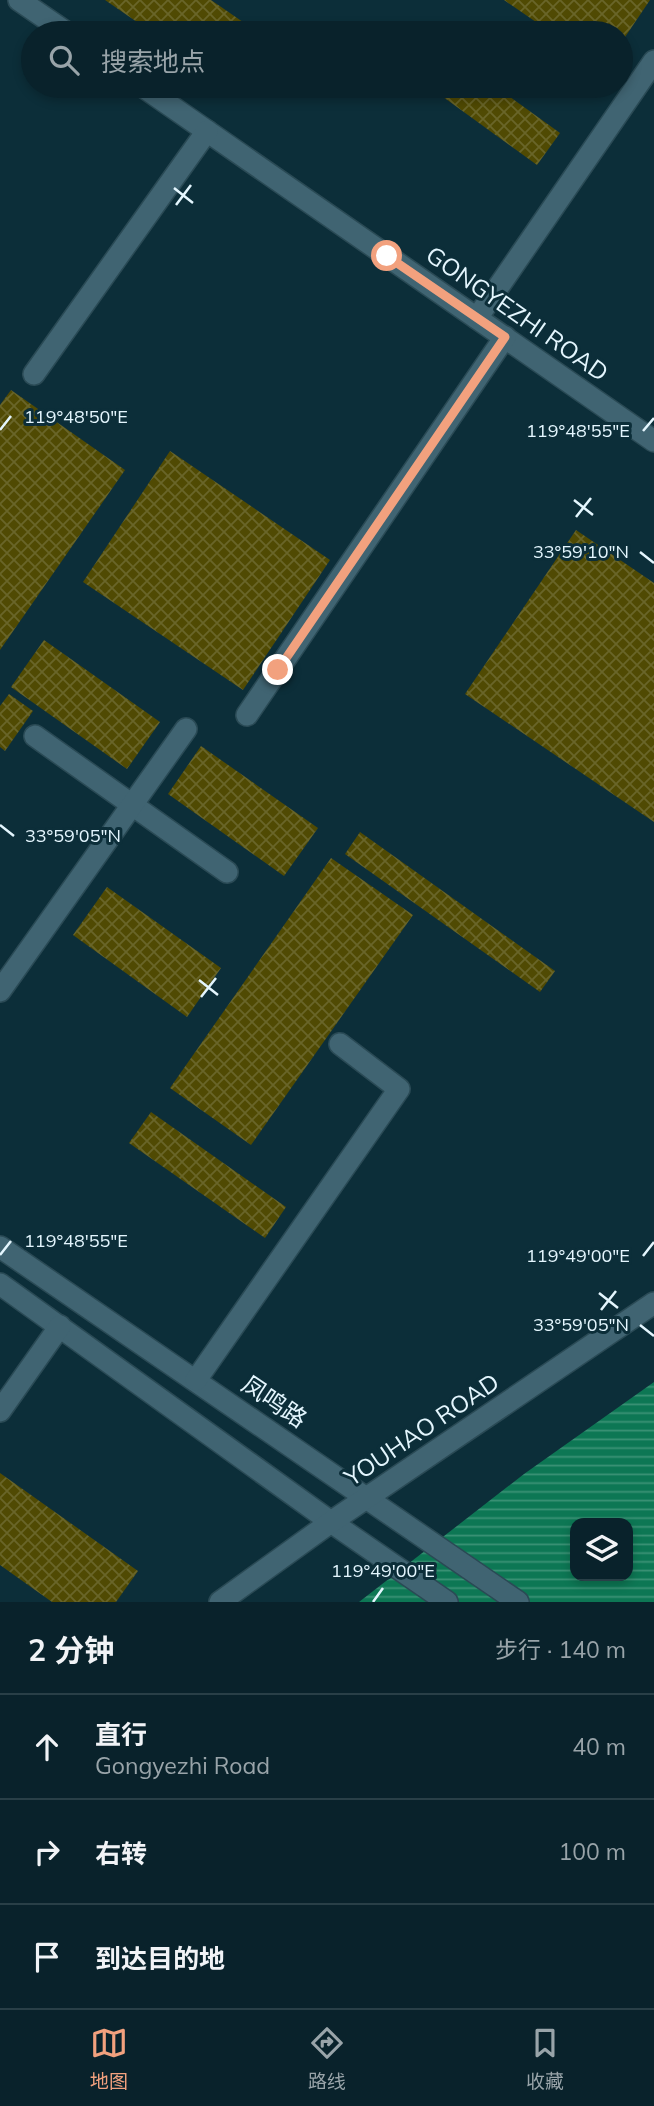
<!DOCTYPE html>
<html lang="zh">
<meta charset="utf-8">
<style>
:root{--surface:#09222b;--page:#122a33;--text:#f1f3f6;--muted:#99a4a9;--line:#293f47;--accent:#f2a17e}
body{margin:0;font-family:Mulish,"Noto Sans SC",sans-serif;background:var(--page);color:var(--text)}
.controls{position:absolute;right:21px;bottom:21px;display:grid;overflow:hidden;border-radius:14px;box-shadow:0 4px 10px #0003}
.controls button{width:63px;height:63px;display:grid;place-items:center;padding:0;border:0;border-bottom:2px solid var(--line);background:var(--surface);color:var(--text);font:35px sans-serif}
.stop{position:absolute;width:21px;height:21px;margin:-16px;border:5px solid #f2a17e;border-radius:50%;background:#fff}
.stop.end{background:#f2a17e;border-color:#fff;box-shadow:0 2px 7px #0008}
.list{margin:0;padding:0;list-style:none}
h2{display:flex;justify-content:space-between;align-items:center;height:91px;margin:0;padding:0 28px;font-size:30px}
h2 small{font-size:23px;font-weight:400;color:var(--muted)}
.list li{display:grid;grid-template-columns:46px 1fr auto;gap:21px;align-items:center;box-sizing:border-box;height:105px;padding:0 28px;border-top:2px solid var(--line)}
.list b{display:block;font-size:26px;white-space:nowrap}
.list p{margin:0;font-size:23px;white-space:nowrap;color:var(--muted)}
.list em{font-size:23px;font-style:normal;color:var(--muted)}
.icon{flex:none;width:38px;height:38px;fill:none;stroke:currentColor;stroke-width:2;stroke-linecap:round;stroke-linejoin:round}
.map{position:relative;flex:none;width:654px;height:1602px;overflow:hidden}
.search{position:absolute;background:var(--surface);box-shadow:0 4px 10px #0003;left:21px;right:21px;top:21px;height:77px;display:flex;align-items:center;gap:18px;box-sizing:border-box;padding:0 24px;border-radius:38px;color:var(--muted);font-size:26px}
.sheet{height:406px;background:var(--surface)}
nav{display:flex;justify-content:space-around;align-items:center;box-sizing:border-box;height:98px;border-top:2px solid var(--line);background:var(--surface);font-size:19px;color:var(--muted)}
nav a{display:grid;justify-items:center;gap:4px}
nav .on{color:var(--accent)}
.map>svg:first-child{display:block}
.water{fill:url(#water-rules);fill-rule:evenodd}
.building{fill:url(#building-cross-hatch)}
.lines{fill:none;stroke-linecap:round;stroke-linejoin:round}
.minor-casing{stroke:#2a4a55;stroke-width:24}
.minor{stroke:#406472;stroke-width:21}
.route{stroke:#f2a17e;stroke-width:9}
.ticks{fill:none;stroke:#e4f6fe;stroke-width:2.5}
.labels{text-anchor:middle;stroke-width:6;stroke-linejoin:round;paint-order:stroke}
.street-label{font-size:24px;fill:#e4f6fe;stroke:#0c2e39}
.ticks-label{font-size:18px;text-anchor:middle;fill:#e4f6fe;stroke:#0c2e39;stroke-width:6;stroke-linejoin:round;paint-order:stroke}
</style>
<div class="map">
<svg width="654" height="1602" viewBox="0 0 654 1602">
<defs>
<pattern id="water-rules" width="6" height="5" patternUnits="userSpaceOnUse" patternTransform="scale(1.75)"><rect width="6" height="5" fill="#0d7754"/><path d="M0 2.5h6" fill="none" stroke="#3c9276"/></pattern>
<pattern id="building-cross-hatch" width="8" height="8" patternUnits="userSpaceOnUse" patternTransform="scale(1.75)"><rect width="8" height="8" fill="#504a03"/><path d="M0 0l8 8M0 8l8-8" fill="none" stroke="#696529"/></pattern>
</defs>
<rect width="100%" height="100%" fill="#0c2e39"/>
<path class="water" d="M654 1382V1602H359L524 1474ZM575 1523H628V1576H575Z"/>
<g class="building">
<polygon points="105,0 211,0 259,33 153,33"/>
<polygon points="504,0 650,0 621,43 621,33 552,33"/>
<polygon points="428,86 495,86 560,133 537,165"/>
<polygon points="11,390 125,470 0,650 0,405"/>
<polygon points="170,451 330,560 243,690 83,582"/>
<polygon points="576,530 654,583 654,822 465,694"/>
<polygon points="44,640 160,722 127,769 11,687"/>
<polygon points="9,694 33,711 5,751 0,747 0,706"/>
<polygon points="201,746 318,828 284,876 168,794"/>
<polygon points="360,832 555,971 540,992 345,854"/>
<polygon points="331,858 413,915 251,1145 170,1088"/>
<polygon points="107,887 221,968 187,1017 73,935"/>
<polygon points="151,1112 286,1207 265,1238 129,1143"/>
<polygon points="0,1473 138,1571 116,1602 52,1602 0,1565"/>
</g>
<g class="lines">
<defs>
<g id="minor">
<polyline points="19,0 67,33"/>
<polyline points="142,86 654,441"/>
<polyline points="477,318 654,61"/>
<polyline points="34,374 207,131"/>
<polyline points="247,715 505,337"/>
<polyline points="35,736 227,872"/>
<polyline points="0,991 186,729"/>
<polyline points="0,1247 518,1602"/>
<polyline points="0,1284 331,1522 447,1602"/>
<polyline points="196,1380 399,1089 340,1044"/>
<polyline points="0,1411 60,1326"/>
<polyline points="220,1602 331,1522 654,1303"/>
</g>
</defs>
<use href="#minor" class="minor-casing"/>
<use href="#minor" class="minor"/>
</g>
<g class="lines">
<polyline class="route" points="278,670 505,337 387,256"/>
</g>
<path class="ticks" d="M174 188 193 203M176 205 191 185M0 430 11 416M643 431 654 418M574 500 593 515M576 517 591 498M640 552 654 563M0 825 14 836M199 980 218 995M201 997 216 978M0 1255 11 1241M643 1256 654 1242M599 1293 618 1308M601 1310 616 1291M640 1325 654 1336M373 1602 383 1588"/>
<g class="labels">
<g class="street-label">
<text transform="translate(517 314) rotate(35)" y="8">GONGYEZHI ROAD</text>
<text transform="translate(274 1402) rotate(34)" y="8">凤鸣路</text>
<text transform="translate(422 1430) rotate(-34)" y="8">YOUHAO ROAD</text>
</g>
</g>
<g class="ticks-label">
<text x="76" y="423">119°48'50"E</text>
<text x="578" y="437">119°48'55"E</text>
<text x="581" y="558">33°59'10"N</text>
<text x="73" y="842">33°59'05"N</text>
<text x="76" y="1247">119°48'55"E</text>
<text x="578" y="1262">119°49'00"E</text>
<text x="581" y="1331">33°59'05"N</text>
<text x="383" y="1577">119°49'00"E</text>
</g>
</svg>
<div class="controls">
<button><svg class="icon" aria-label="layers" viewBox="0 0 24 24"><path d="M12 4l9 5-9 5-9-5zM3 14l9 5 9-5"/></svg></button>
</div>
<div class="stop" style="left:387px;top:256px"></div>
<div class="stop end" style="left:278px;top:670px"></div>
<div class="search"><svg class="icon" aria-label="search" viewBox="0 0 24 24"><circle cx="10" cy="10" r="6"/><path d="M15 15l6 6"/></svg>搜索地点</div>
</div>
<section class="sheet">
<h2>2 分钟<small>步行 · 140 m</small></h2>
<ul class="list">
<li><svg class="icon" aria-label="ahead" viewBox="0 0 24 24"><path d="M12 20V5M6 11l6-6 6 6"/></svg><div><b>直行</b><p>Gongyezhi Road</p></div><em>40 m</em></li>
<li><svg class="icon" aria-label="right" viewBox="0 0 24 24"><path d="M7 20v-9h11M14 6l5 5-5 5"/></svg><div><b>右转</b></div><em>100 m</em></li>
<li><svg class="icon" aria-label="arrive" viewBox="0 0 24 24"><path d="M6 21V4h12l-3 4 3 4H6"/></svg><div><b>到达目的地</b></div></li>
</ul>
</section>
<nav>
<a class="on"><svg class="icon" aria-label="map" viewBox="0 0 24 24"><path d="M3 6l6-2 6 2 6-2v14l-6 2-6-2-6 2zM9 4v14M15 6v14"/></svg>地图</a>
<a><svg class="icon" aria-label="directions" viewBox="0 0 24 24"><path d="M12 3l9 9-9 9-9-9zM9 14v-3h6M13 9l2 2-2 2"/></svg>路线</a>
<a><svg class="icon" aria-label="saved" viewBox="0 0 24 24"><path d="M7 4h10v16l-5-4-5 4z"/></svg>收藏</a>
</nav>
